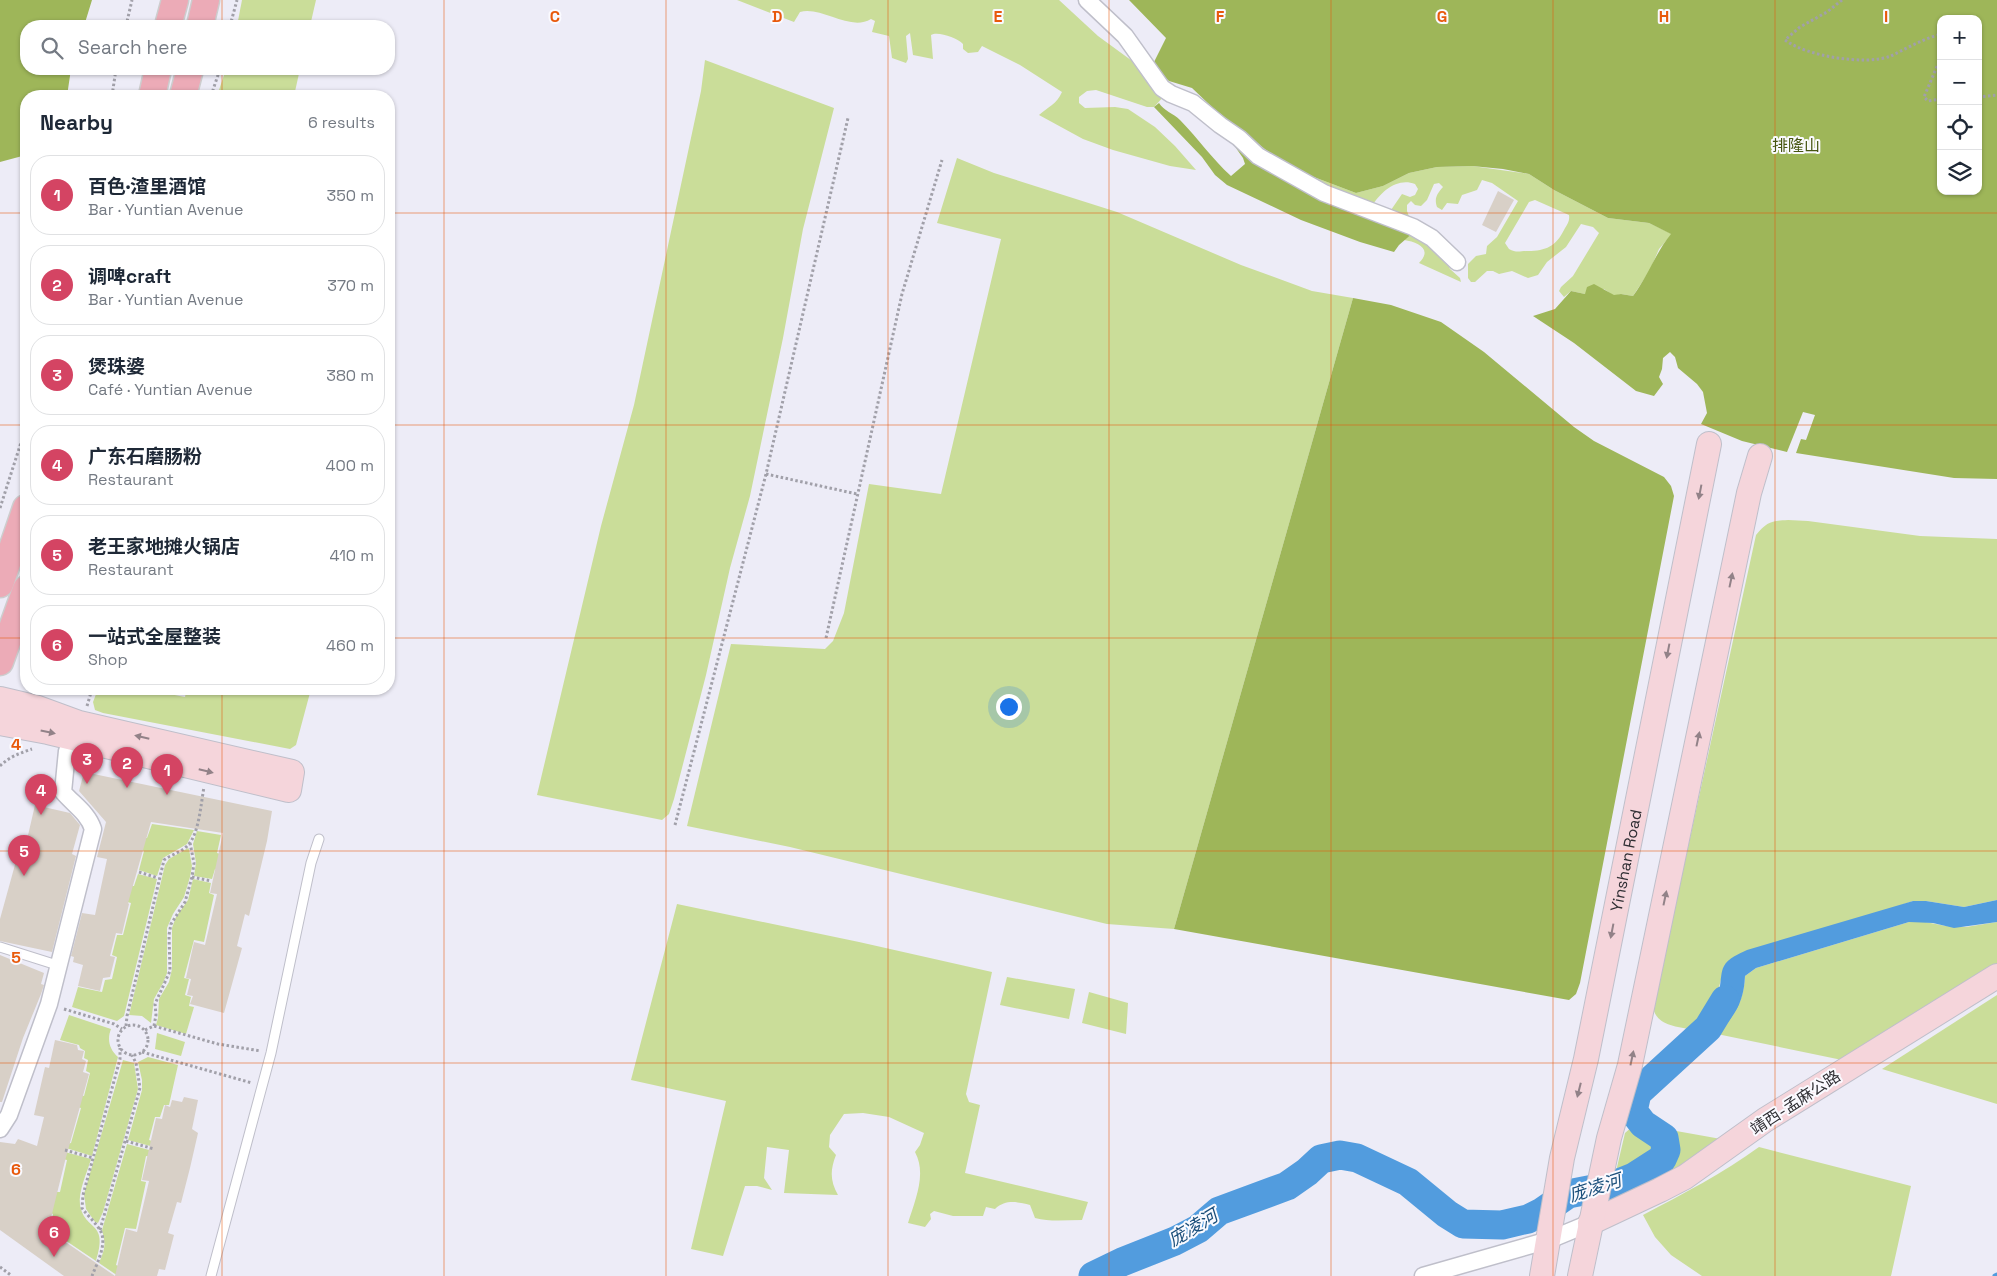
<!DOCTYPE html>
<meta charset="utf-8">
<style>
:root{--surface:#fff;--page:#f6f6f7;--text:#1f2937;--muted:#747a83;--line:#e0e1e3;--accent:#d44463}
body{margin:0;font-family:"Space Grotesk","Noto Sans SC",sans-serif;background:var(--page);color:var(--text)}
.controls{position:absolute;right:15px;top:15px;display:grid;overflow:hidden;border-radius:10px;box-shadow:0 1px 4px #0004}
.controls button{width:45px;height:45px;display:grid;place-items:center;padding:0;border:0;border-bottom:1px solid var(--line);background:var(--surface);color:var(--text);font:25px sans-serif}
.you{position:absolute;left:1008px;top:706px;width:18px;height:18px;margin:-12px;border:4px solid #fff;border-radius:50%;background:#1a73e8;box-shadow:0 0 0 8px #1a73e833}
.badge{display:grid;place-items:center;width:32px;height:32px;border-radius:50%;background:var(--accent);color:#fff;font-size:16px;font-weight:700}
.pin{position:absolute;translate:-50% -41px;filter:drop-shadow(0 1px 2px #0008)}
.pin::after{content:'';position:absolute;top:26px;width:18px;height:15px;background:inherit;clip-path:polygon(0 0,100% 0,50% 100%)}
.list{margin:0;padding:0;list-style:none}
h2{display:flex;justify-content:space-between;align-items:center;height:65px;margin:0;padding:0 20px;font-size:21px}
h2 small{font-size:16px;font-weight:400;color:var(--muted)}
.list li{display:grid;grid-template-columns:32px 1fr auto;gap:15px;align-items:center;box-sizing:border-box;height:80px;margin:0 10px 10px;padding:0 10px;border:1px solid var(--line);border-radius:20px}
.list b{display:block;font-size:19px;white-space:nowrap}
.list p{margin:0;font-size:16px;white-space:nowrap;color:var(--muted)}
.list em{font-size:16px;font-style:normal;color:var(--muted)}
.icon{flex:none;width:28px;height:28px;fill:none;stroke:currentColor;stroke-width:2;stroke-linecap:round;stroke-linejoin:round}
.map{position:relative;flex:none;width:1997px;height:1276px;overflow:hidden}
.search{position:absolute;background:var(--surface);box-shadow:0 1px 4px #0004;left:20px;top:20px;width:375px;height:55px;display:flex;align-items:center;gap:12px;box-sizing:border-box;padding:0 18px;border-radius:20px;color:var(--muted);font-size:19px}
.panel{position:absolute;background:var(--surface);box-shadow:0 1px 4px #0004;left:20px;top:90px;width:375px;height:605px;border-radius:20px}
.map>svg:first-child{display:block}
.green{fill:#cadd99;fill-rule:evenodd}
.forest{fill:#9eb659;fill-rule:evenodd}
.water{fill:#529cde}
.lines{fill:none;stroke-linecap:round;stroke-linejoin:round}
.stream{stroke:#529cde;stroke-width:5}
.river{stroke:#529cde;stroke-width:29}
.building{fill:#d8d0c7}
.lane-casing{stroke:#bfbfca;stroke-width:11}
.street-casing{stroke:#bfbfca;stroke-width:19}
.secondary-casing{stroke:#bfbfca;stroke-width:26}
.primary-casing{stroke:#cdcdce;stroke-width:29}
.path{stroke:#a1a0a9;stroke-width:3;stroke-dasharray:2.5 2.5;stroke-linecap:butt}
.lane{stroke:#fff;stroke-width:9}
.street{stroke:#fff;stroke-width:16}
.secondary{stroke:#f5d5db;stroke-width:24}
.primary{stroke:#ecabb7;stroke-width:26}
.oneway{fill:#928288}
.grid{fill:none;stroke:#e8590c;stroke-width:1;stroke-opacity:0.55}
.labels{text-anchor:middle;stroke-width:4;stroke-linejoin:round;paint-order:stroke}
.park-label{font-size:16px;fill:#475612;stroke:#fafaff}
.street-label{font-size:16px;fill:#302f34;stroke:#fafaff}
.water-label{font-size:18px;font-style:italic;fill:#1b4f7b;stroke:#fafaff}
.grid-label{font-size:16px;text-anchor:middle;font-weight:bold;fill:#e8590c;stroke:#fafaff;stroke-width:4;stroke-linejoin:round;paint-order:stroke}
</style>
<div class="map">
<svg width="1997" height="1276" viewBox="0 0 1997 1276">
<rect width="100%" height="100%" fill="#edecf7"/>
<g class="green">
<polygon points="242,0 316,0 310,26 237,26"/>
<path d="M737 0H1059L1098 36 1139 66 1164 96 1154 107H1147L1096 90 1087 91 1079 97V103L1085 108 1115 107 1128 109 1155 127 1175 146 1196 170 1170 166 1113 150 1083 139 1039 115C1048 107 1057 104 1062 92L1020 65 982 46 978 52 968 53 963 49V44C957 38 938 31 931 35L933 59 913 55 910 33 906 36 908 59 906 63 892 58 889 36 872 32 875 21 871 19C850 32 822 6 800 12L794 22Z"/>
<polygon points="705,60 834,108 803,229 783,338 750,496 730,568 706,675 674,799 669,814 662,820 537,795 601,526 634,405 701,91"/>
<polygon points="226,69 300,69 294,96 217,96"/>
<polygon points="957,158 994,173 1117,212 1241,265 1312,291 1353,298 1174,929 1107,924 790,847 687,826 731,644 825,649 833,641 844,613 869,484 941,494 1001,239 937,223"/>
<path d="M1472 166 1529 174 1554 190 1608 218 1649 223 1672 234 1659 249 1650 270 1633 296 1621 294 1614 296 1604 289 1585 294 1571 291 1564 297 1559 291 1561 287 1573 276 1599 233 1593 227 1581 224 1566 247 1547 262 1538 275 1528 278 1512 271 1499 274 1493 271H1487L1475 282H1471L1468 278V264L1476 256 1486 254 1487 246 1497 237 1518 201 1492 183 1482 180 1477 190 1462 195 1458 204 1447 203 1442 210 1437 207C1434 198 1437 194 1443 187L1439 183 1434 184 1427 200 1421 206 1415 205 1411 201 1407 205V211L1411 222 1392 215 1391 210 1402 194 1410 197 1415 195 1418 189 1415 184C1398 177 1381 191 1372 206L1349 199 1306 174 1356 193 1383 186 1409 173 1437 167ZM1535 200 1569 215C1570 221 1567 225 1564 230 1556 246 1546 251 1528 251 1520 251 1516 253 1509 249L1505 243 1529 202Z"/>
<path d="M1414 232 1446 261 1450 269 1460 278 1461 282 1419 263C1433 249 1418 242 1404 240Z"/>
<path d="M1788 520 1808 521 1920 536 1997 539V900L1964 907 1926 901H1913L1724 966C1719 991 1713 1012 1694 1030 1677 1026 1658 1027 1653 1008L1756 535C1767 522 1771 521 1788 520Z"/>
<polygon points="98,689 144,689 185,697 186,692 168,689 311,689 296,745 290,749 103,713 95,710 93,702"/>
<polygon points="152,824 194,830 187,844 163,858 157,876 139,870 144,851 140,849 143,838 147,838"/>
<polygon points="197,831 221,835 217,853 223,855 220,870 215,869 212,879 194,876 196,863 193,844"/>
<polygon points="188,848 189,849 192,866 190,877 184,897 173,914 167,928 167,973 163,983 154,999 151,1023 142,1016 129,1015 165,865 169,859"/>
<polygon points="138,874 157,879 124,1016 117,1021 72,1007 78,987 102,992 105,980 112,979 117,957 112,955 117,935 123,935 131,903 127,902 130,886 134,886"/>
<polygon points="193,879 211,883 209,893 214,895 204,942 194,940 184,978 189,979 185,995 191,997 189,1006 194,1007 186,1034 156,1025 158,1018 159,999 169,982 172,969 172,928 176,917 188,900"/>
<path d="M677 904 859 942 992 972 966 1094 969 1102 980 1105 965 1173 1088 1202 1082 1220C1066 1220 1050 1222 1035 1218L1030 1205C1017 1202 1006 1199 995 1209L986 1207 983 1216H953L934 1211 930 1214 931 1219 925 1227 908 1223C915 1200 927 1174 915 1152L920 1145 924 1133 889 1117 863 1113 844 1114 830 1135 829 1147 836 1155C830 1170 830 1181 838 1195L784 1193 789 1150 767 1147 764 1178 772 1190 757 1186H745L723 1256 691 1249 726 1101 631 1080Z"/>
<path d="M1920 921 1946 926 1966 927 1997 922V964L1842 1060 1717 1034C1734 1017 1744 1001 1745 976L1756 968 1909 922Z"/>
<polygon points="1007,977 1075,989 1069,1019 1000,1005"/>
<polygon points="1089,992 1128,1003 1126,1034 1082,1023"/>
<polygon points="1997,995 1997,1104 1882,1069"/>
<path d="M69 1015 111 1029C107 1039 109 1049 118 1057L92 1156 66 1148 67 1144 71 1143 81 1108 77 1107 80 1095 84 1096 90 1073 86 1071 88 1060 84 1058 85 1051 80 1048 79 1045 60 1040Z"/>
<polygon points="157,1033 185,1042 181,1056 155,1049"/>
<polygon points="148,1057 178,1065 169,1105 164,1105 160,1117 155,1117 149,1140 155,1142 154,1147 128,1140 142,1090 142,1080 138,1062"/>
<polygon points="123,1060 134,1063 138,1089 103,1212 98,1223 95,1222 86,1209 84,1194"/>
<path d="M1633 1126C1642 1125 1653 1134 1660 1140 1662 1163 1633 1172 1614 1180L1625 1133Z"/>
<polygon points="1654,1127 1721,1139 1667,1174 1616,1199 1612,1198 1612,1189 1624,1185 1658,1168 1664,1133"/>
<path d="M127 1144 153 1151 152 1157 146 1156 141 1181 146 1182 136 1229 125 1228 116 1265 121 1267 118 1276 99 1263C105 1249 106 1245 102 1230Z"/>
<path d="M1759 1147 1911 1186 1891 1276H1702L1671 1255 1655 1237 1643 1215C1683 1194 1723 1173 1759 1147Z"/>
<path d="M65 1152 91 1159C87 1173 78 1191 80 1205 85 1232 109 1220 96 1261L50 1230 53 1214 49 1212 54 1192H60L67 1160 63 1159Z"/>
</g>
<g class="forest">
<polygon points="0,0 92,0 84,26 26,26 26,69 71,69 67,96 26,96 26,155 0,162"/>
<path d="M1129 0H1997V479L1954 478 1796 453 1801 439 1806 440 1815 415 1803 412 1787 452 1742 441 1701 424 1707 413 1703 392 1697 384 1678 368 1675 357 1670 352 1663 358 1662 369 1659 377 1663 384 1654 396 1636 391 1574 343 1533 316 1555 309 1571 291 1585 294 1587 287 1594 284 1614 295 1621 294 1633 296C1648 276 1656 252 1671 234L1649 223 1608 218 1554 190 1529 174 1503 169 1472 166 1437 167 1409 173 1383 186 1356 193 1306 174 1266 150 1213 108 1192 88 1169 81 1152 66 1166 38ZM1941 19H1978V191H1941Z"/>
<path d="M1159 103C1164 111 1173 113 1180 120 1198 138 1212 159 1231 176L1245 164 1243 158 1229 138 1414 232 1399 245 1394 252 1360 242 1301 220 1227 185 1215 175 1202 157 1154 107Z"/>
<polygon points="1353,298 1391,305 1441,322 1484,352 1574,427 1594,441 1664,477 1671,486 1674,496 1580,983 1576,994 1569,1000 1174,929"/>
</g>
<g class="water">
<path d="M1997 900V922L1954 928 1933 923 1909 922 1756 968 1745 976C1744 1002 1735 1016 1717 1034L1694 1030C1707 1018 1716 1003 1720 986 1721 980 1721 971 1724 966 1728 958 1739 954 1747 950L1913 901H1926L1964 907Z"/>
<path d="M1638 1126C1651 1127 1659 1129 1669 1138 1675 1169 1635 1182 1612 1189L1614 1180C1633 1172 1662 1163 1660 1140Z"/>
</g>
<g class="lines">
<polyline class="stream" points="1995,1276 1997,1275"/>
<polyline class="river" points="1093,1276 1122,1262 1175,1241 1198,1229 1219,1211 1287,1186 1307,1172 1321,1159 1340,1155 1357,1158 1408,1182 1447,1214 1463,1224 1502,1225 1528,1219 1542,1212 1568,1194 1614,1185 1634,1177 1662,1159 1666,1150 1664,1138 1643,1124 1633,1111 1637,1093 1708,1028 1725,1000"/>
</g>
<g class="building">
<polygon points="1498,191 1514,200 1496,232 1482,225"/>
<polygon points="84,772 272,811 267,841 249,916 245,914 237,946 242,948 224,1013 190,1004 193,996 187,995 191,979 186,978 194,942 205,945 217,894 210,893 223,833 151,822 128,903 129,904 122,934 116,933 110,956 115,957 110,977 103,978 100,991 78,986 83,965 73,962 74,957 71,956 82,913 95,915 107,859 97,857 106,822 79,791"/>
<polygon points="35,805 70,813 80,825 72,854 76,856 52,952 0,941 0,919 21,843 26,844"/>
<polygon points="0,955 44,973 41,984 44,985 41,994 23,1038 2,1102 0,1102"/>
<polygon points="55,1040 77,1045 78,1050 84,1051 82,1059 86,1061 83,1072 89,1074 65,1161 48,1230 115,1276 126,1229 137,1232 149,1181 142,1180 156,1118 162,1119 165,1105 170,1107 172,1100 182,1102 184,1097 198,1100 192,1129 198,1133 190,1168 181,1203 177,1202 168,1233 174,1235 165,1270 159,1269 157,1276 64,1276 0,1230 0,1142 15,1144 18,1139 37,1146 44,1117 34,1115 45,1067 49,1068"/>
</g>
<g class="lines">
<defs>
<g id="lane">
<polyline points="0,947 60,966"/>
<polyline points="211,1276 271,1053 311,863 319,839"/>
</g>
<g id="street">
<polyline points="1087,0 1125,36 1162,88 1171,94 1193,103 1220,125 1239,138 1258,156 1324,193 1413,227 1432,238 1457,262"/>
<path d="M0 1129 9 1115 49 1004 93 829C88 813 73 804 63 792L67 751"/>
<polyline points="1423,1276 1549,1240 1590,1223"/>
</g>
<g id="secondary">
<polyline points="0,699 38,708 79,723 292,772 289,790 48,732 0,723"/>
<polyline points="1590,1223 1660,1190 1685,1177 1765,1120 1997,976"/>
<path id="s1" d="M1542 1276 1562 1158 1586 1059 1709 444"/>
<polyline points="1580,1276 1609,1138 1630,1065 1749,493 1760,456"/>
</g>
<g id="primary">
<polyline points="168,26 175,0"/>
<polyline points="200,26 206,0"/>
<polyline points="152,96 158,69"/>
<polyline points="183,96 190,69"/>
<polyline points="0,584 26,508"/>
<polyline points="0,662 26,589"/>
</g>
</defs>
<use href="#lane" class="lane-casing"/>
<use href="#street" class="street-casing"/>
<use href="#secondary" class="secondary-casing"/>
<use href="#primary" class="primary-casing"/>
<g class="path">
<path d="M1842 0 1827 12 1800 27 1785 40C1806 56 1865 66 1891 56 1907 48 1923 39 1941 34"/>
<polyline points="126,26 132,0"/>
<polyline points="230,26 237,0"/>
<polyline points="1941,57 1924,97 1928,101 1941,99"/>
<polyline points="112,96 116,69"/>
<polyline points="211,96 220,69"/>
<polyline points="1978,97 1997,95"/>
<polyline points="766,474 857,494"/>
<polyline points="0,508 26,427"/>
<polyline points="826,638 902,294 942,160"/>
<polyline points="87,706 92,689"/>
<path d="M0 766C9 757 20 753 32 749"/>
<polyline points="675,825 766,474 848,118"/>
<polyline points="139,872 158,878"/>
<polyline points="192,877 211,881"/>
<polyline points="64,1009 114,1024 122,1029"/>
<circle cx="133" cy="1040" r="15"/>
<path d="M126 1026 127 1016 164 860C172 854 182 852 188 845 199 834 201 803 204 787"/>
<polyline points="154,1026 156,1015 155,1004 170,971 169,935 171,924 185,902 192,877 194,863 190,843"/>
<polyline points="145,1030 154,1026 218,1044 261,1051"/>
<polyline points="142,1052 252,1083"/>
<polyline points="126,1141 154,1149"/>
<polyline points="65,1150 93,1158"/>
<polyline points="100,1230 140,1088 136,1063 132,1055"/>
<polyline points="0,1267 12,1276"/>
<path d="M92 1276C97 1263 108 1243 100 1230 95 1222 87 1215 82 1208L83 1195 120 1059V1048"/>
</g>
<use href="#lane" class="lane"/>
<use href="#street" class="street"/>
<use href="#secondary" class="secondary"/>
<use href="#primary" class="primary"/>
</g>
<defs><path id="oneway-solid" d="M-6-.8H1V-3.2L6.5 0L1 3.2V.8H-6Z" transform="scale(1.25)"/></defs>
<g class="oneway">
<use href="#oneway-solid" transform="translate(1700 492) rotate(101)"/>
<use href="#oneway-solid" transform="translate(1731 580) rotate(-78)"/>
<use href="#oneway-solid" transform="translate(1668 651) rotate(101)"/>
<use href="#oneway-solid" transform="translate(48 732) rotate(12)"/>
<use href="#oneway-solid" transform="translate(142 737) rotate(-167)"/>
<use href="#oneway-solid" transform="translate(1698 739) rotate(-78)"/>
<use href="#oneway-solid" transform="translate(206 771) rotate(14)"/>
<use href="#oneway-solid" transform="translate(1665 898) rotate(-78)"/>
<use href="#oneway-solid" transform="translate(1612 931) rotate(101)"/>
<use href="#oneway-solid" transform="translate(1632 1058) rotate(-78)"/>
<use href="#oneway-solid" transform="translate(1579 1090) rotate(104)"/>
</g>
<path class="grid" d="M222 0V26M444 0V1276M666 0V1276M888 0V1276M1109 0V1276M1331 0V1276M1553 0V1276M1775 0V1276M222 69V96M0 213H26M389 213H1997M0 425H26M389 425H1997M0 638H26M389 638H1997M222 689V1276M0 851H1997M0 1063H1997"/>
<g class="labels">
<g class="park-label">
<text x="1796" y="151">排隆山</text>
</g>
<g class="street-label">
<text dy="6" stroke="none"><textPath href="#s1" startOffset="424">Yinshan Road</textPath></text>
<text transform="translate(1795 1102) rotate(-33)" y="6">靖西-孟麻公路</text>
</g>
<g class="water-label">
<text transform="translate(1595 1188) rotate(-18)" y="6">庞凌河</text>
<text transform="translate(1193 1228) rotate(-31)" y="6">庞凌河</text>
</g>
</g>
<g class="grid-label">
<text x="555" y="22">C</text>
<text x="777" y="22">D</text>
<text x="998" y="22">E</text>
<text x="1220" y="22">F</text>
<text x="1442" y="22">G</text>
<text x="1664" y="22">H</text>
<text x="1886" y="22">I</text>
<text x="16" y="750">4</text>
<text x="16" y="963">5</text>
<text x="16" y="1175">6</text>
</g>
</svg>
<div class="controls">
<button>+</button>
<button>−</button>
<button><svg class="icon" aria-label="locate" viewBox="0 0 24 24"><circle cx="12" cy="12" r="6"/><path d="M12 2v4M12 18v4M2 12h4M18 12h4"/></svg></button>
<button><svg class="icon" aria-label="layers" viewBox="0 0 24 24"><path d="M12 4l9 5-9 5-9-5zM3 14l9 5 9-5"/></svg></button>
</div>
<div class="you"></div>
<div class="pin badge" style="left:167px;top:795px">1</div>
<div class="pin badge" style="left:127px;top:788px">2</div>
<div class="pin badge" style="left:87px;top:784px">3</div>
<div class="pin badge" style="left:41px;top:815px">4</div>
<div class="pin badge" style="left:24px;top:876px">5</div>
<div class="pin badge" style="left:54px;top:1257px">6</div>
<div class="search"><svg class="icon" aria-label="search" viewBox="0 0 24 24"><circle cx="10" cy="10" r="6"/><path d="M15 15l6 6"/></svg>Search here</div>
<section class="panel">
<h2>Nearby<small>6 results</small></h2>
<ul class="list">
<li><span class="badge">1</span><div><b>百色·渣里酒馆</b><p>Bar · Yuntian Avenue</p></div><em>350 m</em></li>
<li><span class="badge">2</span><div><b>调啤craft</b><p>Bar · Yuntian Avenue</p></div><em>370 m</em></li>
<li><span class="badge">3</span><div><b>煲珠婆</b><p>Café · Yuntian Avenue</p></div><em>380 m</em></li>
<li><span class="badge">4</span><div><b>广东石磨肠粉</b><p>Restaurant</p></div><em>400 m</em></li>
<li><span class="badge">5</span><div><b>老王家地摊火锅店</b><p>Restaurant</p></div><em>410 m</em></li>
<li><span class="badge">6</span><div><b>一站式全屋整装</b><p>Shop</p></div><em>460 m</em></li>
</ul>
</section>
</div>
